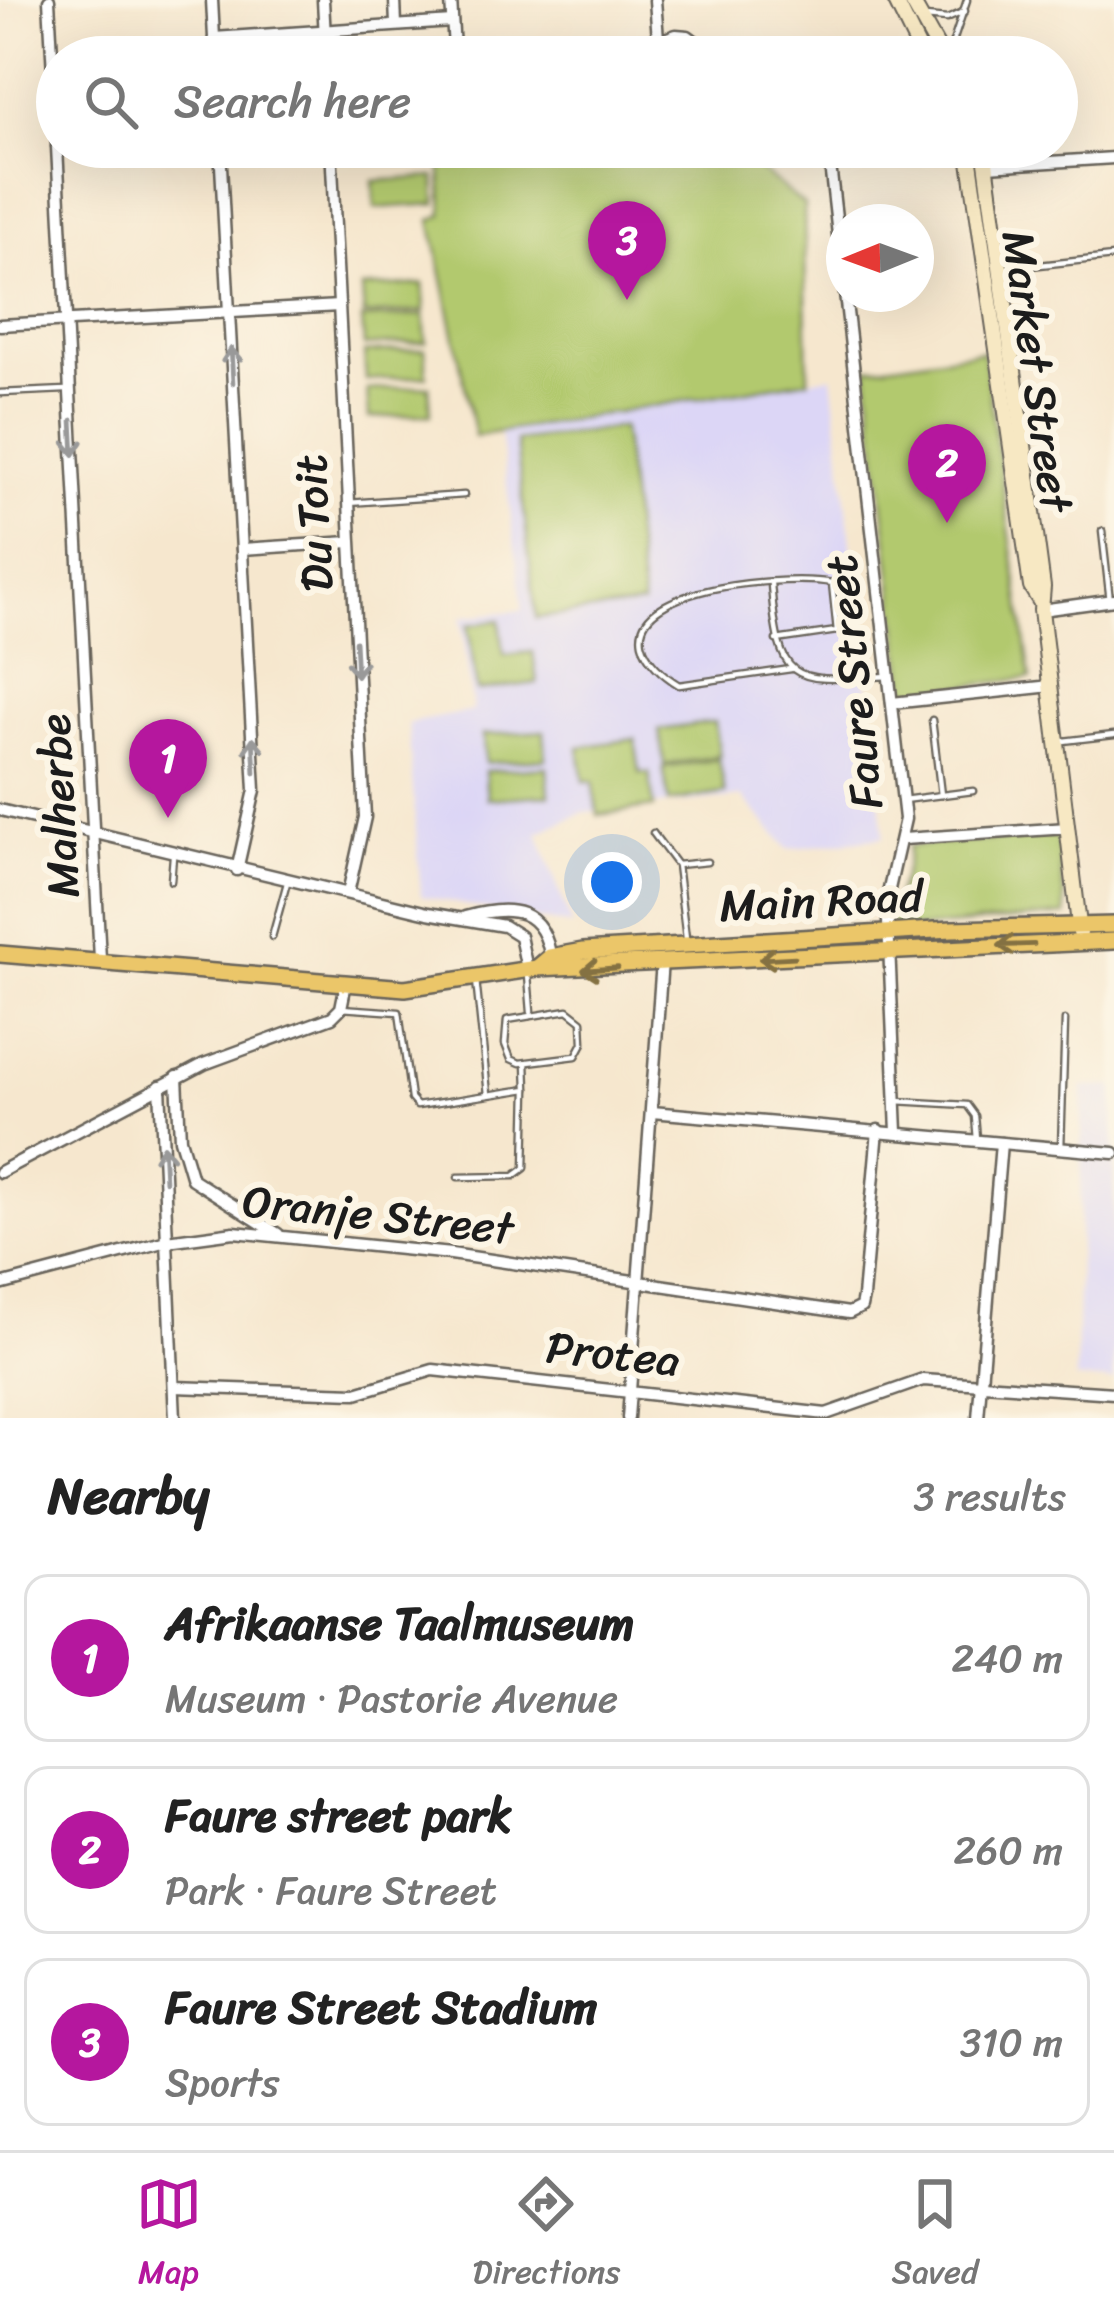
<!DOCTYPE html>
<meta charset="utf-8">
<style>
:root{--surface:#fff;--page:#f6f6f6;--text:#222;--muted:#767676;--line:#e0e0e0;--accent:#b5179e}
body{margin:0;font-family:Sriracha,sans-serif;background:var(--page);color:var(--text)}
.compass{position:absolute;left:826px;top:204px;width:108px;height:108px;border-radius:50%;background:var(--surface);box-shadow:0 12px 48px #0002;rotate:269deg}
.you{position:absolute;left:612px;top:882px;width:42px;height:42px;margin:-30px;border:9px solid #fff;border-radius:50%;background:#1a73e8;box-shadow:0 0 0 18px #1a73e833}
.badge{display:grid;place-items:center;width:78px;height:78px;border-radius:50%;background:var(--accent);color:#fff;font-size:39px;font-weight:700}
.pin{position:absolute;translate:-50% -99px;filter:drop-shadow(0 3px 6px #0008)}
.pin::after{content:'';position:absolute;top:63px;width:42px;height:36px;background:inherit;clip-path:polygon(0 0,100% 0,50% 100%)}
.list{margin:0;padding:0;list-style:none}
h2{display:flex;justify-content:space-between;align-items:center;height:156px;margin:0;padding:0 48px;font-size:51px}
h2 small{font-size:39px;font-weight:400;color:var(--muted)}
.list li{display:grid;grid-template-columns:78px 1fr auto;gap:36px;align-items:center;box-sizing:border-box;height:168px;margin:0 24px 24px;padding:0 24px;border:3px solid var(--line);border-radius:24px}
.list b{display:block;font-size:45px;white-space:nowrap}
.list p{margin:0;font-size:39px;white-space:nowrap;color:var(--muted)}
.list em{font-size:39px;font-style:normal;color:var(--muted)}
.icon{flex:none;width:66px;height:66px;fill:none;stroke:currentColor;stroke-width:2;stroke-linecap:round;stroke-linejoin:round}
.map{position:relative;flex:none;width:1114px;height:1418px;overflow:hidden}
.search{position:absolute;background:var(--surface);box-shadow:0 12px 48px #0002;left:36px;right:36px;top:36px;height:132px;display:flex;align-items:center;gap:30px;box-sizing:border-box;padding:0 42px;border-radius:66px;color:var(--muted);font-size:45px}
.sheet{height:732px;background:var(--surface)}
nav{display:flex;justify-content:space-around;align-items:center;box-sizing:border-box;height:168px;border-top:3px solid var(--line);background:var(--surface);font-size:33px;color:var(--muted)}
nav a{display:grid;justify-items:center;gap:6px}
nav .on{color:var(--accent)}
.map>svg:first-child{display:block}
.built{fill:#dcd6f6}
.green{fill:#b2c96e;stroke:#677245;stroke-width:3}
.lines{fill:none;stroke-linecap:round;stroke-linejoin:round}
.service-casing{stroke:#68635a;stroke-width:9}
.minor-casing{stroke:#68635a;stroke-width:15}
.secondary-casing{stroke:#68635a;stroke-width:18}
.primary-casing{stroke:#68635a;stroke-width:20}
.service{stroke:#fff;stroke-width:4.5}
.minor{stroke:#fff;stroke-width:10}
.secondary{stroke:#f7e8c3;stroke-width:14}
.primary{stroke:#ebc669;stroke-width:15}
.oneway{stroke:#999}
.oneway2{stroke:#847142}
.labels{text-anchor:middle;stroke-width:12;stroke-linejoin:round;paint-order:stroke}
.street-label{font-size:45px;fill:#1c1c1c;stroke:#fcf5e5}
</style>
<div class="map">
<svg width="1114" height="1418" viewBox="0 0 1114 1418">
<rect width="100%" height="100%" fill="#fcf5e5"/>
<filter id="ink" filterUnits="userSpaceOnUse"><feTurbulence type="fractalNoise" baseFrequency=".00833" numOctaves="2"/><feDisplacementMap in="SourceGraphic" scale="24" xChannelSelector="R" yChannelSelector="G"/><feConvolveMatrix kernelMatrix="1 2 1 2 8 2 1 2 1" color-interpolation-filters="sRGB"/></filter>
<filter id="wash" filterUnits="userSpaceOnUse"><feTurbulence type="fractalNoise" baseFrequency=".004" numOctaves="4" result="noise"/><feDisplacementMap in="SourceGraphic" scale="48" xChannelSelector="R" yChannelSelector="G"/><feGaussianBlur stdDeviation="2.7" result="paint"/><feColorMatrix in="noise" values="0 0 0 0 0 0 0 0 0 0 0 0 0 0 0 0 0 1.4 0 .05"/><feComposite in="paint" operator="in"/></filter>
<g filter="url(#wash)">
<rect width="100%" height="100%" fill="#f6e7ce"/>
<g class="built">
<polygon points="832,376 884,837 788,849 742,797 584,812 538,833 572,926 421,896 408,723 473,711 461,617 523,610 500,432"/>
<polygon points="1114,1086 1114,1381 1076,1379 1083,1087"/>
</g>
<g class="green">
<polygon points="440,147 731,147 804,205 808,380 475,436 431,220 443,215"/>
<polygon points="435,177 436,204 375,208 373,181"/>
<polygon points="423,284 425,311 364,315 362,288"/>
<polygon points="424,315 426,342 364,346 362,319"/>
<polygon points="425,349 427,376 366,380 364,353"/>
<polygon points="983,351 1031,678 906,693 867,368"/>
<polygon points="429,386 431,414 369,418 367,390"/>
<polygon points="622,427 643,605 536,618 516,441"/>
<polygon points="500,620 504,655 533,652 537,683 477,691 468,625"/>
<polygon points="715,722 720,756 664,765 659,730"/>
<polygon points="544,731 546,759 485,763 483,735"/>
<polygon points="635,739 640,773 649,773 654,807 598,815 593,781 584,781 579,747"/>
<polygon points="719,759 725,793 669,802 663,768"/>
<polygon points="547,767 549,795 487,799 485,771"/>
<path d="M1057 835 1066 915 892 931C889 900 908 877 909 846Z"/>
</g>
</g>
<g filter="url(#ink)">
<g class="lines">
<defs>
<g id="service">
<polyline points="925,17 947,19 965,11"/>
<polyline points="948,57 967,0"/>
<polyline points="1002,269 1113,257"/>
<polyline points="0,393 66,390"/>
<polyline points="348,503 464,495"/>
<polyline points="1102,531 1110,601"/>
<path d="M771 584C779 688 792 682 889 676"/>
<path d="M776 640 837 631 832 583C794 575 630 584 642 643 646 661 664 676 679 685L791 669"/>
<polyline points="932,720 941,795"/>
<polyline points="1063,741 1114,735"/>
<polyline points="903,800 973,791"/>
<polyline points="653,833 677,865 686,938"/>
<polyline points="677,865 707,862"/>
<polyline points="171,881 173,856"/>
<polyline points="272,937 288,879"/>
<polyline points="528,975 531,1012"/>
<polyline points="476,980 488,1094"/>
<polyline points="341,1008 399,1012 411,1099 417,1106 527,1089 526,1063"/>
<polygon points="568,1010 582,1021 583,1043 576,1056 520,1063 511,1059 505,1044 507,1020"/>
<polyline points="896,1101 967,1105 975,1116 977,1139"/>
<polyline points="1061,1148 1065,1020"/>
<polyline points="458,1177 514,1176 525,1168 527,1089"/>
</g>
<g id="minor">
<polyline points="49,0 57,146"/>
<polyline points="212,0 215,57"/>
<polyline points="323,0 326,57"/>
<polyline points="395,0 396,25"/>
<polyline points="451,0 454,49 460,57"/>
<polyline points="655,0 658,39"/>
<polyline points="214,38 452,22"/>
<polyline points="549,57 617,55 676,35 688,36 716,57"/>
<polyline points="57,147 100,959"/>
<polyline points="220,147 255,790 237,870"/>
<polyline points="331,147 365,817 348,893"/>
<polyline points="808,147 828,151"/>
<polyline points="828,147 844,288"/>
<polyline points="988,166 1114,158"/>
<polyline points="845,294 905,819 887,898 897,1132"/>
<polyline points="0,325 339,306"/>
<polyline points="242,549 350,542"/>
<polyline points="1041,610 1114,600"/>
<polyline points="892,703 1051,686"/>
<polyline points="0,810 428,913 504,926 520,936 527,969"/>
<polyline points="903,839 1068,828"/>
<path d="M465 917C511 904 545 907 551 961"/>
<polyline points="177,1077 180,1139 192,1179 278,1234"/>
<polyline points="160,1086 175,1418"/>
<polyline points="652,1112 1114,1153"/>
<polyline points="0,1172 204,1064 332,1017 341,1008 346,983"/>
<polyline points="0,1285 167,1241 234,1232 451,1254 849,1313 861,1307 863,1297 878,1130"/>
<polyline points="174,1387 356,1393 433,1370 826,1414 923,1380 1114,1393"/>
<polyline points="628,1418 662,961"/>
<polyline points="978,1418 1001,1143"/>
</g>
<g id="secondary">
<polyline points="895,0 923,57"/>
<polyline points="911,0 943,57"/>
<polyline points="968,147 1031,587 1041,603"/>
<polyline points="984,147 1043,587 1041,610 1080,933"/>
</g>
<g id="primary">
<polyline points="0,954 405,988 537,968 1114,941"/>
<polyline points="537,968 550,957 583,951 952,929 1114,925"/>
</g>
</defs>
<use href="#service" class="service-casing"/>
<use href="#minor" class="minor-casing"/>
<use href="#secondary" class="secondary-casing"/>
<use href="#primary" class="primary-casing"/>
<use href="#service" class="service"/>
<use href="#minor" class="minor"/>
<use href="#secondary" class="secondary"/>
<use href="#primary" class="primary"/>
</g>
<defs><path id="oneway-shaft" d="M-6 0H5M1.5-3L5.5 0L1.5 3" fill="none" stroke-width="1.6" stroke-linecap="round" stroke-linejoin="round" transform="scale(3)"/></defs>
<g class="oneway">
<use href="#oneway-shaft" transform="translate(232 365) rotate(-93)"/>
<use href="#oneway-shaft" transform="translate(73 438) rotate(87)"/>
<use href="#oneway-shaft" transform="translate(356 659) rotate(87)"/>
<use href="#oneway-shaft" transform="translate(254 755) rotate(-93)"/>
<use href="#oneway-shaft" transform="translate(164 1163) rotate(-93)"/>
</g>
<g class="oneway2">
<use href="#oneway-shaft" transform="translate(1016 945) rotate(178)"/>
<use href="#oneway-shaft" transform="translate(777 958) rotate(177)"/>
<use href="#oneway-shaft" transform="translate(600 969) rotate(176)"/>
</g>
</g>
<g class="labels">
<g class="street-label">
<text transform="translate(1038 371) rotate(82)" y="16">Market Street</text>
<text transform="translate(313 523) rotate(-93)" y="16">Du Toit</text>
<text transform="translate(853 682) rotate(-96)" y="16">Faure Street</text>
<text transform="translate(58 806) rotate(-93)" y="16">Malherbe</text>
<text transform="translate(821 900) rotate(-3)" y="16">Main Road</text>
<text transform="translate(378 1214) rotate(6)" y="16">Oranje Street</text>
<text transform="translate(613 1353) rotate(6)" y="16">Protea</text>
</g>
</g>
</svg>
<svg class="compass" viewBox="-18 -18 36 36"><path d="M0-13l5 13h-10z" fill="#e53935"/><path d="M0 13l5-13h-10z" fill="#767676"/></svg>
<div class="you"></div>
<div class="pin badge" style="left:168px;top:818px">1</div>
<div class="pin badge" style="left:947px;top:523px">2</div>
<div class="pin badge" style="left:627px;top:300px">3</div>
<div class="search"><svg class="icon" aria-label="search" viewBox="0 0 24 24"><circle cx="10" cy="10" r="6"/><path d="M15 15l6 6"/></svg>Search here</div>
</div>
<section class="sheet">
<h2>Nearby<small>3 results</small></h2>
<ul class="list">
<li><span class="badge">1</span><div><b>Afrikaanse Taalmuseum</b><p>Museum · Pastorie Avenue</p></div><em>240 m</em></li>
<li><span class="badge">2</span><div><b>Faure street park</b><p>Park · Faure Street</p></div><em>260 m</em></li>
<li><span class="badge">3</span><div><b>Faure Street Stadium</b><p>Sports</p></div><em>310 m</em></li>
</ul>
</section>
<nav>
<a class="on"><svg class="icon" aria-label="map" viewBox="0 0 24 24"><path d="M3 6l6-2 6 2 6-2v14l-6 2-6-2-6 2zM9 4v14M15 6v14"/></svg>Map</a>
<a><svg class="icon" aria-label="directions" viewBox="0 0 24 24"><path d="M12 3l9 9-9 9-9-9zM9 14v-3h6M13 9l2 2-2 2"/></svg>Directions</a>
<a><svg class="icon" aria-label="saved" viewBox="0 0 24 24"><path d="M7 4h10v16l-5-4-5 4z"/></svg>Saved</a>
</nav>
